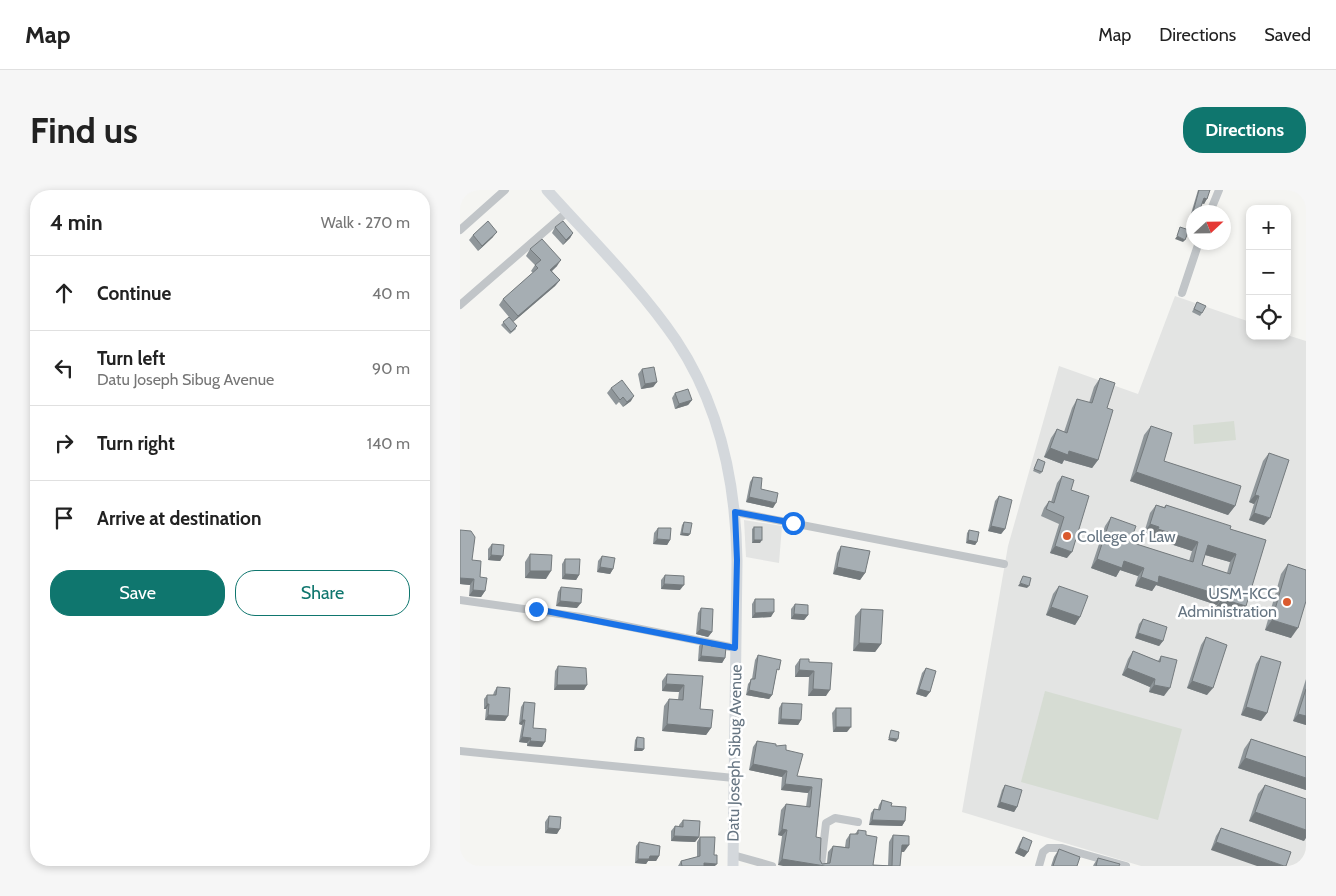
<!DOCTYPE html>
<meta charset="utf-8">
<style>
:root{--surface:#fff;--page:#f6f6f6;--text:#222;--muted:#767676;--line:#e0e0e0;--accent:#0f766e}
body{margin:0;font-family:Cabin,sans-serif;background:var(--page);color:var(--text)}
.controls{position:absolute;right:15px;top:15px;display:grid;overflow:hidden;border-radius:10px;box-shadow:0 2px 8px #0003}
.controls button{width:45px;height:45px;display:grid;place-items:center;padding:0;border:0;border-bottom:1px solid var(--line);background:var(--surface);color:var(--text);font:25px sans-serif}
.compass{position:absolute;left:726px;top:15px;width:45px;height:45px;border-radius:50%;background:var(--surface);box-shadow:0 2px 8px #0003;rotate:68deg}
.stop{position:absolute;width:15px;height:15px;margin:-11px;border:4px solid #1a73e8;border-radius:50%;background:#fff}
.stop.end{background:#1a73e8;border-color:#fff;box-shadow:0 1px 5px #0008}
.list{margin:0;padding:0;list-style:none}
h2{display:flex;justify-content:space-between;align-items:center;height:65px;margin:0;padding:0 20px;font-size:21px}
h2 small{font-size:16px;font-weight:400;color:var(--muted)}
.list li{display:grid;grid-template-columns:32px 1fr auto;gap:15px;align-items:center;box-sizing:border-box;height:75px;padding:0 20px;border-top:1px solid var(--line)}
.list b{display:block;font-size:19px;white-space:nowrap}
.list p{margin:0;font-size:16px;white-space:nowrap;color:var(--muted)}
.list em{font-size:16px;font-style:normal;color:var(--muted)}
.actions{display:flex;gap:10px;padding:15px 20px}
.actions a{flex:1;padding:11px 0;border:1px solid var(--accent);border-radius:20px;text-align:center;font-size:18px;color:var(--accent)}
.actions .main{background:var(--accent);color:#fff}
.icon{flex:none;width:28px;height:28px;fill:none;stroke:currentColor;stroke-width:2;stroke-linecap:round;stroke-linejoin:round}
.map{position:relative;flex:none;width:846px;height:676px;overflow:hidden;border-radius:20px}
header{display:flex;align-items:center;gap:30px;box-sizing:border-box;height:70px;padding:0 25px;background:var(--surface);border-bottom:1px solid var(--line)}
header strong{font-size:24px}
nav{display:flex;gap:28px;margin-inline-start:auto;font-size:18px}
.intro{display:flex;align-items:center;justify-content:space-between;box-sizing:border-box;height:120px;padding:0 30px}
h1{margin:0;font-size:35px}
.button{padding:12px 22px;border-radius:20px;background:var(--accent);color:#fff;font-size:18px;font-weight:700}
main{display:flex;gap:30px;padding:0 30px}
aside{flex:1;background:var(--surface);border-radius:20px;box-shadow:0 2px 8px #0003}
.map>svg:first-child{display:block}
.built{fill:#e3e4e3}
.green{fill:#d6dcd3}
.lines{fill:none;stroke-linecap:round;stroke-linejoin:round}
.minor{stroke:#c1c5c8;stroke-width:8}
.secondary{stroke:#d4d8dc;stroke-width:11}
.wall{fill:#8f969a;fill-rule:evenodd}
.shaded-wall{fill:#747a7d}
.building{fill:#a6aeb3;stroke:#747a7d;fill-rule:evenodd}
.route{stroke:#1a73e8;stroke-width:6}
.poi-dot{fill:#da5a2e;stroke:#fff;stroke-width:2}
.labels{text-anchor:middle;stroke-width:5;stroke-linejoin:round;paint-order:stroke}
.poi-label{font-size:16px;fill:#667582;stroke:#fff;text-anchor:start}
.street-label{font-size:16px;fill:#667582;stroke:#fff}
</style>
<header>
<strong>Map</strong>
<nav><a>Map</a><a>Directions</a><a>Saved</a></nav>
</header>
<div class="intro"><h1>Find us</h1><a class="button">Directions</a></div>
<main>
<aside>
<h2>4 min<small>Walk · 270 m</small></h2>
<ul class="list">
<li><svg class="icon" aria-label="ahead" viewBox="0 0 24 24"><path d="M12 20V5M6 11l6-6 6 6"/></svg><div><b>Continue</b></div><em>40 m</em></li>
<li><svg class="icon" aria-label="left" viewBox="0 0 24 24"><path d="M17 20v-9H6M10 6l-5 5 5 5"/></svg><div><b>Turn left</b><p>Datu Joseph Sibug Avenue</p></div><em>90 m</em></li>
<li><svg class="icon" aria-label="right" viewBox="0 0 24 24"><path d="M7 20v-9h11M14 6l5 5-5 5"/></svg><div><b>Turn right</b></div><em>140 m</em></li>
<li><svg class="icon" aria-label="arrive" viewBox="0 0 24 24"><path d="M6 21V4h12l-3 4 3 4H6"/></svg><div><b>Arrive at destination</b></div></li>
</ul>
<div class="actions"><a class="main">Save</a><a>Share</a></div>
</aside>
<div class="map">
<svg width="846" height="676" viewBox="0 0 846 676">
<rect width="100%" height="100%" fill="#f5f5f2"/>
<g class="built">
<polygon points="715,106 790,132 790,146 827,145 846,151 846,676 681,676 502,622 548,356 599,176 678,204"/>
<polygon points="284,330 322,336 319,373 286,367"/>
</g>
<g class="green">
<polygon points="774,231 776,250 734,254 733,235"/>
<polygon points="585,501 722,539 698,630 561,592"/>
</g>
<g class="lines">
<g class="minor">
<polyline points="750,22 759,0"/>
<polyline points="0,40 45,0"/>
<polyline points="722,103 739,52"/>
<polyline points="0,115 107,22"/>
<polyline points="275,322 544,374"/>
<polyline points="0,410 121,427 275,458"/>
<polyline points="0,561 274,588"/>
<polyline points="273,665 312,676"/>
<polyline points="361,676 366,633 375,628 398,632"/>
<polyline points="579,676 583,662 588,658 602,658 666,676"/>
</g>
<path class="secondary" d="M87 0C130 48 180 97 216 150 260 216 276 293 277 371L273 676"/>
</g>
<g class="wall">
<polygon points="738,0 750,0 744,14 743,13 734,22 734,28 730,27"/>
<polygon points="95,37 113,43 110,48 103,55 92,43"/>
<polygon points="13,45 33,47 18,61 9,50"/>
<polygon points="70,59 97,76 92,81 100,90 95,96 53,132 56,139 50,144 41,135 49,127 39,115 43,109 73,83 71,81 75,75 66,66"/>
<polygon points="737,112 742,123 740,126 732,122"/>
<polygon points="182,179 197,192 193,197 181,199 178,184"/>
<polygon points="640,188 647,218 638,270 632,278 604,270 602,274 584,267 591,248 597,239 604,242 612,218 617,209 629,213 634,197"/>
<polygon points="151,198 171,211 163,217 159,212 156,215 147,203"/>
<polygon points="215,203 232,210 228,215 215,219 212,208"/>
<polygon points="691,236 704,271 775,316 768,325 670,291 684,245"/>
<polygon points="809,263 804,335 789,330 794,314 789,312 803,271"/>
<polygon points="578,269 582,282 580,284 573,281"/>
<polygon points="602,286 611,300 607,368 590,363 599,334 581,326 584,318 589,311 591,312 597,293"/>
<polygon points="293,287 301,299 313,318 286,312 290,292"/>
<polygon points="539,306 545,339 541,344 528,341 535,311"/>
<path d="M696 315 704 317 706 315 770 339 806 350 779 424 756 417 757 415 696 395 692 401 675 396 678 386 660 380 656 387 631 378 645 336 651 327 670 352 729 371 732 361 692 348 693 346 684 343 690 323ZM745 365 770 372 767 383 742 375Z"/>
<polygon points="224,332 230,344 228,346 220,345 222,335"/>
<polygon points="294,337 300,353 292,353 292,339"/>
<polygon points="198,338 210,350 207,355 193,354 194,343"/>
<polygon points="0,340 25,401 21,407 9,406 10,395 0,394"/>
<polygon points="509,340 517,352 515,355 506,353 507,343"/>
<polygon points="32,354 43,366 40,371 28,370 28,359"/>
<polygon points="381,356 405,383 400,390 373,384 377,363"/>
<polygon points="70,364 86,389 65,388 65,372"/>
<polygon points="142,366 153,379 150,384 137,382 138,371"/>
<polygon points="105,369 119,385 116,390 102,389 102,374"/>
<polygon points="828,374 831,448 805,440 821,384"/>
<polygon points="205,385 220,400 201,399 201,390"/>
<polygon points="599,396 620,427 615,435 586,425 593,404"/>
<polygon points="101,397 117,418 96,416 98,402"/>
<polygon points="295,409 311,427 292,428 292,414"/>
<polygon points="335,414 348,425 344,430 331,429 331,419"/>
<polygon points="241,418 252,442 248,447 236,444 238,423"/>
<polygon points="401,419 421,454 415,462 393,461 395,426"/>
<polygon points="683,429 703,451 699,456 675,448 679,434"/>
<polygon points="746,447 747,505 727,498 741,455"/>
<polygon points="243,451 251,456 265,468 262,473 238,471 239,456"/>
<polygon points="673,461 698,471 701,466 704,506 689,502 690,497 662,485 668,469"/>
<polygon points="298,465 316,485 312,505 309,509 286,505 288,494 292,489 295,470"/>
<polygon points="801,466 807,523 801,531 781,525 796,474"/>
<polygon points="340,469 349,472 366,506 348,506 349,487 335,487 335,476"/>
<polygon points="98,476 124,500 94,500 95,481"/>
<polygon points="466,478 470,502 466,507 456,504 462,483"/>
<polygon points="207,484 243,486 240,519 251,538 246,545 202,541 204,516 209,509 218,510 219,502 202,501 202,491"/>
<polygon points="846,489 846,535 833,531"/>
<polygon points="37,497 45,531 25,530 26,519 24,519 24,509 27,505 33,505 34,502"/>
<polygon points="64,512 73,538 82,557 67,556 67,553 59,552 62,535 59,534 61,517"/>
<polygon points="322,513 341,530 338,535 318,534 319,518"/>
<polygon points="376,518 387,542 373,542 372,523"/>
<polygon points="177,547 184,559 182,561 174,561 175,550"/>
<polygon points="791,549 846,567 846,600 778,578 784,559"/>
<polygon points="297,551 316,556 326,560 337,586 362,589 356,647 360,670 362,674 367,673 368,662 373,656 385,657 386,650 390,644 395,644 398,640 406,645 413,675 428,676 429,652 433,645 444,662 441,662 440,676 318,675 322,646 318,645 321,620 326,614 346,617 348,603 321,600 322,587 289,580 293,557"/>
<polygon points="545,595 557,617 554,622 537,617 542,600"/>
<polygon points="805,595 844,651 789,631 798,604"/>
<polygon points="422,610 431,616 445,631 442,636 409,635 411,623 414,619 418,619 419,615"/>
<polygon points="89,626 97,644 85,643 85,632"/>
<polygon points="223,630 239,647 235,652 211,651 211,641 215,636 219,637 219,635"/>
<polygon points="761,638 831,662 751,660 756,646"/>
<polygon points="240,647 254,665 255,676 218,676 221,671 237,667 237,652"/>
<polygon points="563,647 568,662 564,667 555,663 560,652"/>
<polygon points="179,652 199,666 196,671 188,671 186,674 175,673 176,656"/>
<polygon points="599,659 617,676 591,676 594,667"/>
<polygon points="638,668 659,676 633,676 634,674"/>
</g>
<g class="shaded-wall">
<polygon points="744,8 747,9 744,14 741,13"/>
<polygon points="733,22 734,23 734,28 730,27"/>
<polygon points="37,42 33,47 18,61 22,56"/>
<polygon points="113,43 110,48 103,55 106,50"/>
<polygon points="717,46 725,50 723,52 715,49"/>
<polygon points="101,70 97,76 86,86 90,80"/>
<polygon points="100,90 95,96 53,132 58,126"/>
<polygon points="197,192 193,197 181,199 185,194"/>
<polygon points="174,206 171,211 163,217 167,212"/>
<polygon points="232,210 228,215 215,219 219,214"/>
<polygon points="590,258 609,261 638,270 632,278 604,270 602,274 584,267"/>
<polygon points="676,282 775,316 768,325 670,291"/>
<polygon points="795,305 799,306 794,314 789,312"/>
<polygon points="289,307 316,313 313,318 286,312"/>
<polygon points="794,323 810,328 804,335 789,330"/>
<polygon points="690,334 699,337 693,346 684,343"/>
<polygon points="531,336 545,339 541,344 528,341"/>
<polygon points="698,339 738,352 732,361 692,348"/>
<polygon points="222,343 230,344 228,346 220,345"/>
<polygon points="197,349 210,350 207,355 193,354"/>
<polygon points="294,350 302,350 300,353 292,353"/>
<polygon points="508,350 517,352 515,355 506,353"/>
<polygon points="748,355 776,364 770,372 742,364"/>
<polygon points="595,356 612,362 607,368 590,363"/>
<polygon points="31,365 43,366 40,371 28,370"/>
<polygon points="637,369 664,371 684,378 678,386 660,380 656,387 631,378"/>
<polygon points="140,377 153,379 150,384 137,382"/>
<polygon points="377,377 405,383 400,390 373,384"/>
<polygon points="70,381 91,381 86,389 65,388"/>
<polygon points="105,384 119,385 116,390 102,389"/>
<polygon points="699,386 763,406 757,415 696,395 692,401 675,396 681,387"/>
<polygon points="0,388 14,389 10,395 0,394"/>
<polygon points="560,393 569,396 567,398 558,396"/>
<polygon points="204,394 224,395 220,400 201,399"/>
<polygon points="13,400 25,401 21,407 9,406"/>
<polygon points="762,409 786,416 779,424 756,417"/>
<polygon points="100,411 121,413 117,418 96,416"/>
<polygon points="591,417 620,427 615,435 586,425"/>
<polygon points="314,422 311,427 292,428 295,423"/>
<polygon points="334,424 348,425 344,430 331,429"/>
<polygon points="812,430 838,438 831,448 805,440"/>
<polygon points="240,439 252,442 248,447 236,444"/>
<polygon points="678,443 703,451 699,456 675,448"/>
<polygon points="399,453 421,454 415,462 393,461"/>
<polygon points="241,466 265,468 262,473 238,471"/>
<polygon points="667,478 695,489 690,497 662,485"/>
<polygon points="339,480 354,481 349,487 335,487"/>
<polygon points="732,491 753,498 747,505 727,498"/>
<polygon points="206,494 224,495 219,502 202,501"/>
<polygon points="97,495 127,495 124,500 94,500"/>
<polygon points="694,495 710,498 704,506 689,502"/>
<polygon points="353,499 370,500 366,506 348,506"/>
<polygon points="459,499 470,502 466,507 456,504"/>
<polygon points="289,500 312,505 309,509 286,505"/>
<polygon points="27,514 29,514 26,519 24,519"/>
<polygon points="786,517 807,523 801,531 781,525"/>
<polygon points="838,524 846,526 846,535 833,531"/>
<polygon points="28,525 48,526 45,531 25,530"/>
<polygon points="321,529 341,530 338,535 318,534"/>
<polygon points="62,530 65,530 62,535 59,534"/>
<polygon points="207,534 251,538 246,545 202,541"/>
<polygon points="376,537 391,537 387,542 373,542"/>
<polygon points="62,547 71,548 67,553 59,552"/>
<polygon points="429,548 438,549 436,552 428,550"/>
<polygon points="70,551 85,552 82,557 67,556"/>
<polygon points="176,558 184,559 182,561 174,561"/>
<polygon points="785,568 846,588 846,600 778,578"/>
<polygon points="293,574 327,581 322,587 289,580"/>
<polygon points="325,594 352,597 348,603 321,600"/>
<polygon points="540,612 557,617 554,622 537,617"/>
<polygon points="795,622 846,640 846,648 844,651 789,631"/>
<polygon points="412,630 445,631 442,636 409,635"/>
<polygon points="88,638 100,639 97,644 85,643"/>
<polygon points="322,639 327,640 322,646 318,645"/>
<polygon points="214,646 239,647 235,652 211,651"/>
<polygon points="756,652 824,676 797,676 751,660"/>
<polygon points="442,655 449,655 444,662 437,662"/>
<polygon points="559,658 568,662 564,667 555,663"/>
<polygon points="190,666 199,666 196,671 188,671 186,674 175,673 178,669"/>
<polygon points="322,669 365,676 323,676 318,675"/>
<polygon points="244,673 257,674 255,676 242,676"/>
</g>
<g class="building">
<polygon points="739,0 750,0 747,9 744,8 739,22 734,23 733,22"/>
<polygon points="28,31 37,42 22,56 13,45"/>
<polygon points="103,31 113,43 106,50 95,37"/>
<polygon points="720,37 729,40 725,50 717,46"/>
<polygon points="82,49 101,70 90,80 100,90 58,126 43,109 78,78 75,75 81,70 70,59"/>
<polygon points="737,112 746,116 742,123 734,119"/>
<polygon points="49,127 57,136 51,142 43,132"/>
<polygon points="194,177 197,192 185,194 182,179"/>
<polygon points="640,188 655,193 647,218 653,220 638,270 609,261 608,265 590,258 597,239 607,243 617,209 632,213"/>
<polygon points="162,190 174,206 167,212 163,207 160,210 151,198"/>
<polygon points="228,199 232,210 219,214 215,203"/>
<polygon points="691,236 712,243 704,271 781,296 775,316 676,282"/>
<polygon points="809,263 829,270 810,328 794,323 799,306 795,305"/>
<polygon points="578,269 585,272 582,282 574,279"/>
<polygon points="602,286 614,290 611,300 629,306 612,362 595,356 604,327 586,319 589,311 594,313"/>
<polygon points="293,287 302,288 301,299 318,303 316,313 289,307"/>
<polygon points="539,306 552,310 545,339 531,336"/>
<path d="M696 315 705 318 706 315 771 336 770 339 806 350 786 416 762 409 763 406 699 386 698 393 681 387 684 378 664 371 662 378 637 369 651 327 676 336 670 352 733 372 738 352 698 339 699 337 690 334ZM748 355 776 364 770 384 742 375Z"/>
<polygon points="224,332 232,333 230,344 222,343"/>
<rect x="294" y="337" width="8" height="13"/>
<polygon points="198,338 211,338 210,350 197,349"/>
<polygon points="0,340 11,341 15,347 12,370 21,371 20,387 27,388 25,401 13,400 14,389 0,388"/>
<polygon points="509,340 519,342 517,352 508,350"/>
<polygon points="32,354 44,355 43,366 31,365"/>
<polygon points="381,356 410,361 405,383 377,377"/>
<polygon points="70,364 92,365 91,381 70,381"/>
<polygon points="142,366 155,368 153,379 140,377"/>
<polygon points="105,369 120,369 119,385 105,384"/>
<polygon points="828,374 846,380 846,411 838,438 812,430"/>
<polygon points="205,385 224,386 224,395 204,394"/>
<polygon points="563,386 571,388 569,396 560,393"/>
<polygon points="599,396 628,406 620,427 591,417"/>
<polygon points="101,397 122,399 121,413 100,411"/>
<polygon points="295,409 314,409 314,422 295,423"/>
<polygon points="335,414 348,415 348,425 334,424"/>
<polygon points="241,418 253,419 252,442 240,439"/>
<polygon points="401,419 423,420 421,454 399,453"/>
<polygon points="683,429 707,437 703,451 678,443"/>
<polygon points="746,447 767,455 753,498 732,491"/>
<polygon points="243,451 251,453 251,456 266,457 265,468 241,466"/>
<polygon points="673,461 700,472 701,466 717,470 710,498 694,495 695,489 667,478"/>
<polygon points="298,465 321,470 319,480 317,479 312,505 289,500 291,489 295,489"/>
<polygon points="801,466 821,472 807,523 786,517"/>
<polygon points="340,469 349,469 349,472 372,473 370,500 353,499 354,481 339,480"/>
<polygon points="98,476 126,478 127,495 97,495"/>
<polygon points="466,478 476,481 470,502 459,499"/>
<polygon points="207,484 243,486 240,519 253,520 251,538 207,534 209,509 223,510 224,495 206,494"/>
<polygon points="37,497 50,498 48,526 28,525 29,514 27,514 27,505 36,505"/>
<polygon points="846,499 846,526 838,524"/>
<polygon points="64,512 75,513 73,538 86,539 85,552 70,551 71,548 62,547 65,530 62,530"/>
<polygon points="322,513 342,514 341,530 321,529"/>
<rect x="376" y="518" width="15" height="19"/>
<polygon points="431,540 439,542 438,549 429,548"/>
<polygon points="177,547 184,548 184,559 176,558"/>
<polygon points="791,549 846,567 846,588 785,568"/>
<polygon points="297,551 316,554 316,556 326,555 326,560 343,564 337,586 362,589 356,647 361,648 360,670 362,674 370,673 373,656 389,658 390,644 398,644 398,640 406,641 406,645 417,647 413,675 432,676 433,645 449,646 449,655 442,655 440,676 365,676 322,669 327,640 322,639 326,614 350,617 352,597 325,594 327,581 293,574"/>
<polygon points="545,595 562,600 557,617 540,612"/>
<polygon points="805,595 846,609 846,640 795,622"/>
<polygon points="422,610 432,613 431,616 446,617 445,631 412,630 414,619 420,620"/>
<polygon points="89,626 101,627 100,639 88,638"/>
<polygon points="223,630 240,631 239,647 214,646 215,636 223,637"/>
<polygon points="761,638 831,662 826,676 824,676 756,652"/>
<polygon points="240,647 255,647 254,665 257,665 257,674 244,673 244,676 222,676 221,671 240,666"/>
<polygon points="563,647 572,651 568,662 559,658"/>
<polygon points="179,652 200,656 199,666 190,666 189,669 178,669"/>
<polygon points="599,659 620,667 617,676 593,676"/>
<polygon points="638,668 660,674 659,676 636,676"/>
</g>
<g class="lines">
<polyline class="route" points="76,419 275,458 277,370 275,322 333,333"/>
</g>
<g class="poi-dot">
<circle cx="607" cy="346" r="5"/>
<circle cx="827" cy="412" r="5"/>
</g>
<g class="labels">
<g class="poi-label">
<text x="617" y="352">College of Law</text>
<text x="817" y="409" text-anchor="end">USM-KCC<tspan x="817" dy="18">Administration</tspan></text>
</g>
<g class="street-label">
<text transform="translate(274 563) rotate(-89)" y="6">Datu Joseph Sibug Avenue</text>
</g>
</g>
</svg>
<div class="controls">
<button>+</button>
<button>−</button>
<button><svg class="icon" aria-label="locate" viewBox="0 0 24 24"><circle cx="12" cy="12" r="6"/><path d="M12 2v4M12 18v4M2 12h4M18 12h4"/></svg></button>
</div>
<svg class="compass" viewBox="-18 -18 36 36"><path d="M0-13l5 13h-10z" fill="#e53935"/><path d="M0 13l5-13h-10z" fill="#767676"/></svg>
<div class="stop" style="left:333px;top:333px"></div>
<div class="stop end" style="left:76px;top:419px"></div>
</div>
</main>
